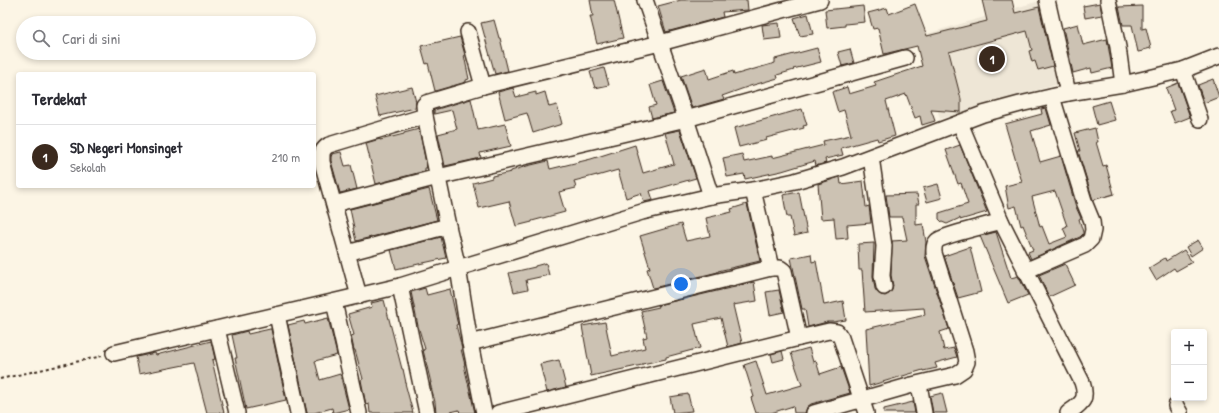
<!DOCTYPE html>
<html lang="id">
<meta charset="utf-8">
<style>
:root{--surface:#fff;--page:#f7f7f7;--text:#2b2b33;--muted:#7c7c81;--line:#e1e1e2;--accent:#3b2a1e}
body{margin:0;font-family:"Patrick Hand",sans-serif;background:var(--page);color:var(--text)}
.controls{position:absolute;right:12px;bottom:12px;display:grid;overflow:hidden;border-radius:4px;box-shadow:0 2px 6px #0003}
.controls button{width:36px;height:36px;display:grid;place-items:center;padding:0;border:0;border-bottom:1px solid var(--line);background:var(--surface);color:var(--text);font:20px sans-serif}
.you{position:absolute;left:681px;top:284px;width:14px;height:14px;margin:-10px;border:3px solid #fff;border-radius:50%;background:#1a73e8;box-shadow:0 0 0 6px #1a73e833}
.badge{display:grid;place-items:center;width:26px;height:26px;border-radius:50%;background:var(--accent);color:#fff;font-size:13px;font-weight:700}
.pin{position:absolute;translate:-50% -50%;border:2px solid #fff;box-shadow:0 1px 4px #0006}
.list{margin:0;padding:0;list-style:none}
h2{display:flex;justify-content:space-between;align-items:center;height:52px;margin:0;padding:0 16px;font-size:17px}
h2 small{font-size:13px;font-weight:400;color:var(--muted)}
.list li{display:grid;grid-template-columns:26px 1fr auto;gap:12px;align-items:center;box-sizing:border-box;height:64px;padding:0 16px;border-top:1px solid var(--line)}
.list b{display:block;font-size:15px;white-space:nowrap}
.list p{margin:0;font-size:13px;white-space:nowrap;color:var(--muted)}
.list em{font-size:13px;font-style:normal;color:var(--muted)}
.icon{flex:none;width:22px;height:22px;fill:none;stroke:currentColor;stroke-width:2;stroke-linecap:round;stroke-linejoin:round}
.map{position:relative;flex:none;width:1219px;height:413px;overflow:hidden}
.search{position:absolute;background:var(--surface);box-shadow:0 2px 6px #0003;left:16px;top:16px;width:300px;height:44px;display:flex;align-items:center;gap:10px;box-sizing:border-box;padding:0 14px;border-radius:22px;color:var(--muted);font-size:15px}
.panel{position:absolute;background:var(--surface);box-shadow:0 2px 6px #0003;left:16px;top:72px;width:300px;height:116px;border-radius:4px}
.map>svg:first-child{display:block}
.built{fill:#eee6d6}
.building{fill:#ccc2b3;stroke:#3b2a1e;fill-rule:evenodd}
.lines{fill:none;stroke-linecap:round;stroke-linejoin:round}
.minor-casing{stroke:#3b2a1e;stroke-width:18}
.path{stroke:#3b2a1e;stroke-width:2;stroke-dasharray:3 3;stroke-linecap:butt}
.minor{stroke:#fcf5e5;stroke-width:15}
</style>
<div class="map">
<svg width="1219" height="413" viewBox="0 0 1219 413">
<rect width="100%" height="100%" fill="#fcf5e5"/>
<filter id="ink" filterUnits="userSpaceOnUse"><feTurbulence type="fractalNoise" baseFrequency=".025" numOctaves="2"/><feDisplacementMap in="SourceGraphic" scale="8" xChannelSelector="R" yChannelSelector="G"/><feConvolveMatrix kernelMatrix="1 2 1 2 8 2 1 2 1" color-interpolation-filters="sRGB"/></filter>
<g filter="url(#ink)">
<polygon class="built" points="1043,0 1069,81 940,119 916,37"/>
<g class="building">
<polygon points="590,0 614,0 623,38 597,44 590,16 593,16"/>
<polygon points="681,0 747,0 748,10 722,12 723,17 666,32 658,6"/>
<polygon points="982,0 1012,0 1015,13 1039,7 1053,66 1038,70 1035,61 1032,62 1029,51 1032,50 1027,31 949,52 961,99 961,112 931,110 935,121 922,125 920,116 915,118 906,94 886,101 895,136 878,141 877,138 841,148 843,155 825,159 826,163 816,166 815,161 782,171 745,179 744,174 727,177 723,158 742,154 744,162 772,156 772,158 824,145 823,141 851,135 844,110 838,112 832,92 847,87 849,94 876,86 874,82 922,66 917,46 884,54 878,28 873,29 868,13 887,8 889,14 915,4 927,36 987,21"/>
<polygon points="1100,3 1102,15 1085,18 1083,6"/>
<polygon points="863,6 865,22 845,24 845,26 827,28 825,10"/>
<polygon points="1142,6 1142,29 1146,28 1151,48 1143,50 1143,51 1138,52 1132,25 1123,25 1119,7"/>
<polygon points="808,14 813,34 800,36 794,18"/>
<polygon points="494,20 499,38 500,38 508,71 495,74 481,23"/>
<polygon points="779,23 781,38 764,40 762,25"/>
<polygon points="1078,24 1083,45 1107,39 1112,68 1092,73 1091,68 1073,73 1063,28"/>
<polygon points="460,37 465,55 464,55 469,79 466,80 466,82 435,91 428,63 426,64 421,46"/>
<polygon points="817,48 821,62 793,69 794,70 777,75 778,78 750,86 722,96 724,99 692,108 681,76 706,68 709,79 733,71 734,75 775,63 775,59"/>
<polygon points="850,49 854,63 842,66 838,52"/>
<polygon points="604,68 609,85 595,88 590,72"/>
<polygon points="1213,79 1219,97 1204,103 1198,85"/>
<polygon points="663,81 674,113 652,118 649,107 656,105 650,85"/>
<polygon points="1178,83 1190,117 1175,123 1170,111 1174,110 1166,88"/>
<polygon points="412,87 416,102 415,108 380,116 375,96"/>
<polygon points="513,88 516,97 536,92 536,95 545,92 549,107 557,105 562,124 533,133 527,113 505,119 498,92"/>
<polygon points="471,99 478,130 505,124 511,146 480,153 481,158 445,166 438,134 457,129 452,110 434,114 434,110"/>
<polygon points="1109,101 1115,120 1097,125 1092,106"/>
<path d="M1046 108 1051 125 1031 131 1040 162 1061 156 1076 207 1081 218 1079 219 1083 232V234L1080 237 1031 259 1028 252 1033 250 1023 225 1021 226 1016 206 1009 208 1005 186 1022 182 1005 124 1042 114 1041 109ZM1055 191 1067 226 1063 228 1067 237 1049 244 1042 226 1040 227 1032 197Z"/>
<polygon points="802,109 807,125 803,126 804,128 766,138 767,140 739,147 734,128"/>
<polygon points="1095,128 1098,142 1096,142 1103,166 1106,165 1114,194 1093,200 1078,151 1080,151 1075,133"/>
<polygon points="419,129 427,168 425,168 425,171 376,184 366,143 380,139 380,140 404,134 404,133"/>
<polygon points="680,130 696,178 650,191 653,200 644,202 641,193 626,198 618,170 597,176 597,175 574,181 576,188 559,192 565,212 532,221 532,222 516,226 509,201 479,208 473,183 492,178 492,176 511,172 511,171 527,166 548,161 550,169 591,159 635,145 643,173 674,164 665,133"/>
<polygon points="960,145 987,212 960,220 960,218 947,224 942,222 939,219 939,213 968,204 961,183 958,184 946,150"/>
<polygon points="341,152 345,166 351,165 357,189 340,193 331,161 331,157 332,154"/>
<polygon points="840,177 841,184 863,181 866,207 869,206 871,223 847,225 848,238 836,239 834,218 821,219 818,184"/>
<polygon points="938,184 942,198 927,202 923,188"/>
<polygon points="429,189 437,220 356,241 353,228 354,228 350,209"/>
<polygon points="799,192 807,233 794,236 790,217 787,217 783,195"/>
<polygon points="917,194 919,204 916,204 916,225 923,224 926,242 925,256 949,329 940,332 944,350 954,348 957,357 935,363 937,368 923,371 923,370 869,386 866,329 925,315 924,308 865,312 862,270 859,270 858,244 874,243 873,276 875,289 877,292 881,295 885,296 889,294 892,290 893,286 891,275 892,241 907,240 902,217 889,217 886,195"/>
<polygon points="747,204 760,261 718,271 718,272 653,288 647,269 650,268 640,236 681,224 686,241 710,236 706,218 732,212 731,209"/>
<polygon points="996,232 1011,278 1018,276 1028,295 1008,303 980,236"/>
<polygon points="441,237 446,258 396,269 391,250"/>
<polygon points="1198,240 1203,248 1191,256 1186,247"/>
<polygon points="970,247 981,292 958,298 944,256"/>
<polygon points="1184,250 1192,262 1176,271 1174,268 1156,280 1149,268 1165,258 1166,261"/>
<polygon points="811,254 812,262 816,261 824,305 843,301 846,320 833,322 827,322 808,327 805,309 802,309 791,258"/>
<polygon points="546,263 549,275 526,280 528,289 514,292 509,273 535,267 535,266"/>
<polygon points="1065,264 1075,285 1049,297 1039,275"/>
<polygon points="754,282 757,301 733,305 742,343 728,347 721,318 694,324 700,348 666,357 666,359 642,364 642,365 591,376 582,326 605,322 612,356 645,348 643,338 647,337 641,311 659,307 658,305 721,290 740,286 740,285"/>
<polygon points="425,288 427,295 450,289 457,321 458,324 456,325 461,344 462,349 461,349 465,365 464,365 475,413 460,413 459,410 447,413 436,413 435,402 430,383 431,383 423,350 425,349 418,326 411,292"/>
<polygon points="779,290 784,312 770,315 766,292"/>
<polygon points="384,300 402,369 403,369 406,383 405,383 413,413 370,413 369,404 366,405 361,380 363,379 355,350 354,350 351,336 354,335 348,314 372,307 371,303"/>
<polygon points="328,318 337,355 315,361 320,380 340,374 349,409 333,413 332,408 314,413 307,413 288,325 304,321 305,324"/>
<polygon points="270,329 271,329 286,400 246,409 235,358 237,358 232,335 247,331 248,334"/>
<polygon points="211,341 215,359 212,360 224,413 207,413 194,363 139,374 136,357 155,353 156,355"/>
<polygon points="809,348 813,362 816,361 820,374 841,367 850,393 811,404 807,407 805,413 794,413 793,406 771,413 756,413 751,398 754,397 744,365 756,361 767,395 802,385 791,353"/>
<polygon points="782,351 784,359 773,362 771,354"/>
<polygon points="559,360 566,387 547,392 540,364"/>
<polygon points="942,393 947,413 933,413 930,396"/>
<polygon points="688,394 692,411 673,413 670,397"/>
<polygon points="913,402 915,413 884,413 884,409"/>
</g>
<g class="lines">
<defs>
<g id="minor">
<polyline points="645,0 686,119 711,196"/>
<polyline points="1047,0 1068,93"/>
<polyline points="1108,0 1118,47 1123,84"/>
<polyline points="468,32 483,86"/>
<polyline points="1183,70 1200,119"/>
<path d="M960 123 1001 221 1082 382C1088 400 1082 403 1068 413"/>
<polyline points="871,157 884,246 882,276 884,287"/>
<polyline points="753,190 771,268 780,268 784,271 799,338 829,331 837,332 841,338 866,413"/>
<polyline points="334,204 438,177 686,119 905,58"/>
<polyline points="347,253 448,226"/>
<polyline points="1025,271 1085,245 1091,239 1093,230 1092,221 1085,204 1052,97"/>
<polyline points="400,286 427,413"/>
<path d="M359 296 322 162C322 153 321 150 329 145L425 116"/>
<polyline points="334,302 359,413"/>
<polyline points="277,315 298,413"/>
<polyline points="217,329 237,413"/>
<polyline points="470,343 771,268"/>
<polyline points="114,353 400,286 458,268 642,212 711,196 753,190 795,181 843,167 983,114 1020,104 1068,93 1123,84 1183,70 1219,56"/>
<polyline points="919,384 924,413"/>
<polyline points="1176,406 1180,413"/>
<polyline points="484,413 470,343 458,268 448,226 425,116 424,105 426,103 483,86 660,43 820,0"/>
<polyline points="498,413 799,338"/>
<path d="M814 413 912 385 955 375 964 369 967 362 965 351 934 253C934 249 933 245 937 241 943 235 990 225 1001 221"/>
</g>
</defs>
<use href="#minor" class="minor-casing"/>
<polyline class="path" points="0,379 102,356"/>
<use href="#minor" class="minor"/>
</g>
</g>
</svg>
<div class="controls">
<button>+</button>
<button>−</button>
</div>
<div class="you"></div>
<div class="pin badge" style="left:992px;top:59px">1</div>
<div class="search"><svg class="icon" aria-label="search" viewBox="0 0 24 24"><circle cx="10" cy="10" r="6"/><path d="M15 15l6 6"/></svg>Cari di sini</div>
<section class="panel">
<h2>Terdekat<small></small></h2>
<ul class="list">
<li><span class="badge">1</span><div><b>SD Negeri Monsinget</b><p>Sekolah</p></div><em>210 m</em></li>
</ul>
</section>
</div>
